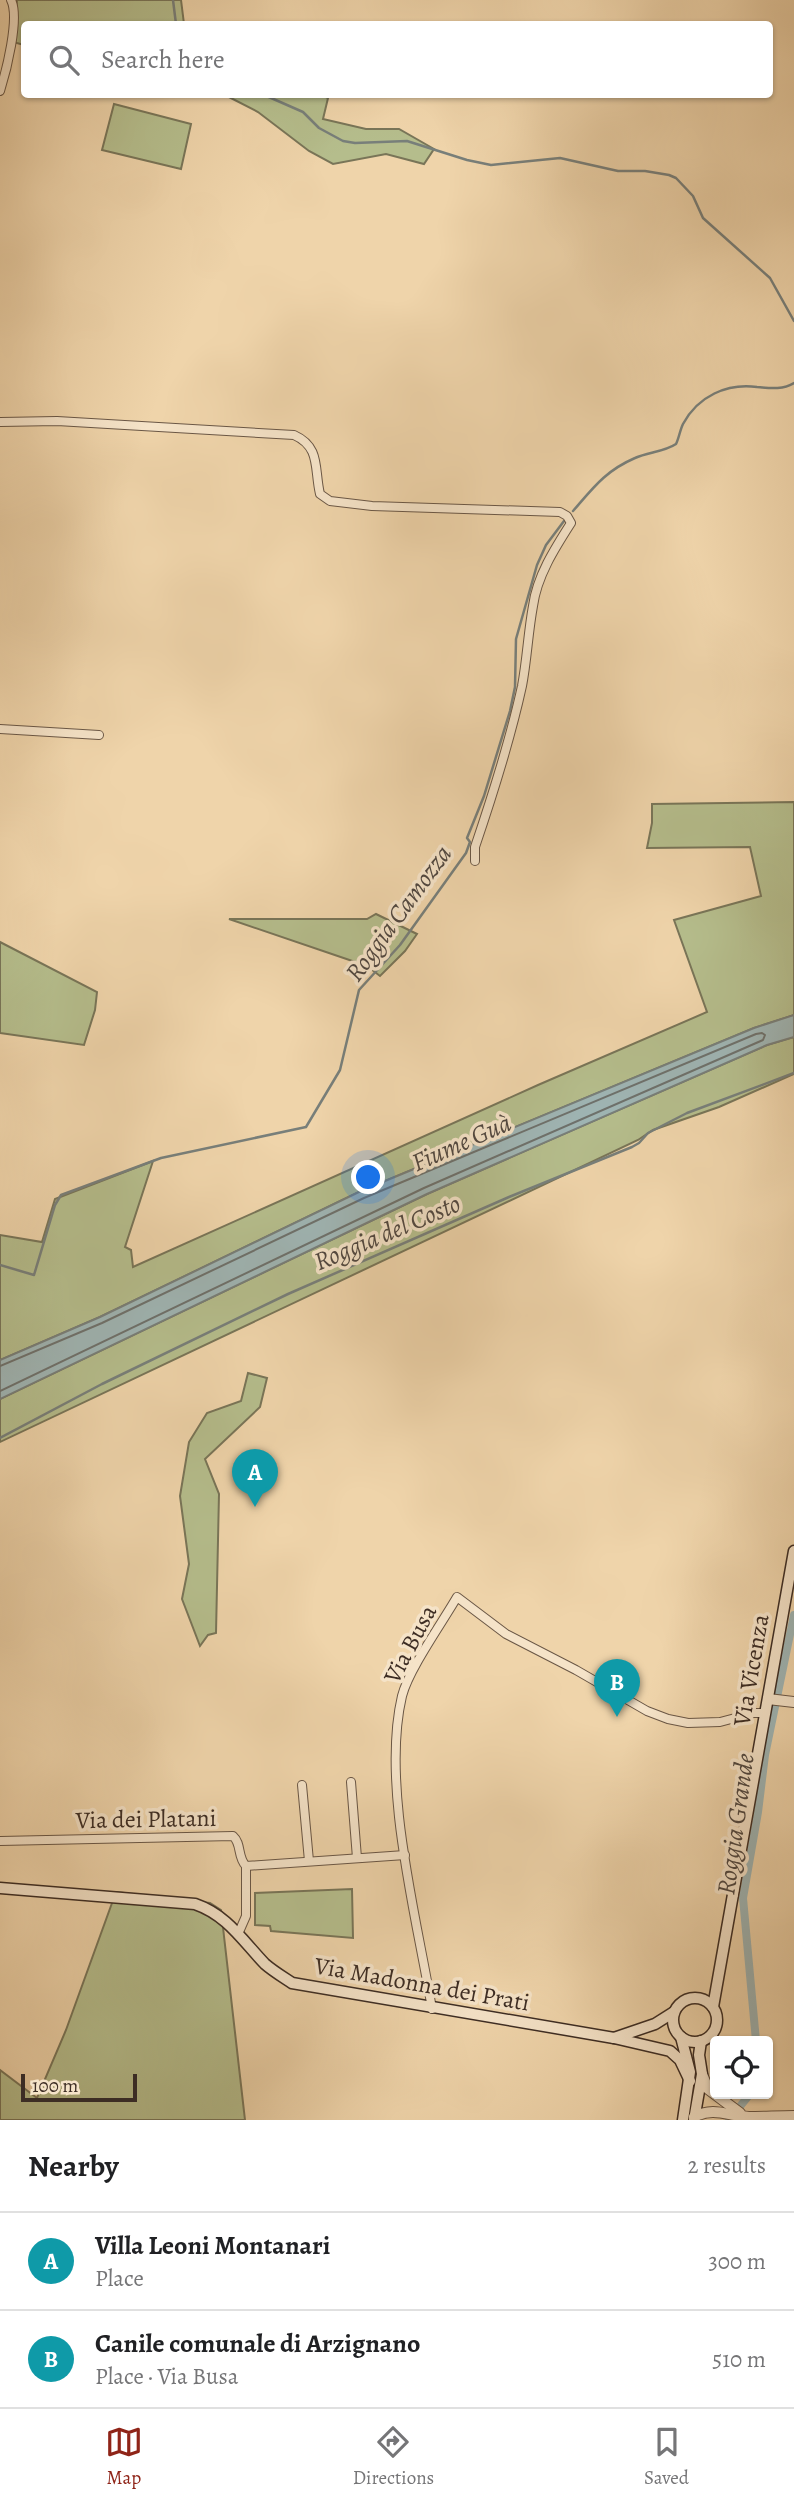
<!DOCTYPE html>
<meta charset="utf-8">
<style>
:root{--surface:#fff;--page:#f2f2f2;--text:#202124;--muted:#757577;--line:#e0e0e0;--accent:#8f2418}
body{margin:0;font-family:Alegreya,serif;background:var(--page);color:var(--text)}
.controls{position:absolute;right:21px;bottom:21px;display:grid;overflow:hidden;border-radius:7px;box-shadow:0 2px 5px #0004}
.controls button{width:63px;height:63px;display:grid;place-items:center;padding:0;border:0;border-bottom:2px solid var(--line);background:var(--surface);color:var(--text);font:35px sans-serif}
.scale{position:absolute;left:21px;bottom:18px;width:116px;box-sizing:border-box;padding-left:7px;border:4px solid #3d2d24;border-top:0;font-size:19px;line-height:24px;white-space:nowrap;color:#3d2d24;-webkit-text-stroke:5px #f5e3c8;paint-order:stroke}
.you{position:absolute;left:369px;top:1178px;width:24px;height:24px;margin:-18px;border:5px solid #fff;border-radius:50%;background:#1a73e8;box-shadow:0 0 0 10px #1a73e833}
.badge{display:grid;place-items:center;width:46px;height:46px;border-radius:50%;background:var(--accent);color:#fff;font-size:23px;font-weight:700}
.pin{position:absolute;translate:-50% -58px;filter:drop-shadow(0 2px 4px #0008)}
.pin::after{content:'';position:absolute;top:37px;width:24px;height:21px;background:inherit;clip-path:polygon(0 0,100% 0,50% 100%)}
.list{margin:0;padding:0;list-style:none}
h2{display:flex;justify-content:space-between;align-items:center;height:91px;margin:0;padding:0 28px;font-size:30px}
h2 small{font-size:23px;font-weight:400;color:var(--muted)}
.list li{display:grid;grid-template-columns:46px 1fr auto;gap:21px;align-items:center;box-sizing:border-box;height:98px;padding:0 28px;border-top:2px solid var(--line)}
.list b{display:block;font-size:26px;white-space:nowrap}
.list p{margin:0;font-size:23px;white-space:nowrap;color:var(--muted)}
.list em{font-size:23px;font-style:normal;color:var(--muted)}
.icon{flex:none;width:38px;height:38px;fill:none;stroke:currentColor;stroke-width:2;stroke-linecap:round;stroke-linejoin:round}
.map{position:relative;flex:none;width:794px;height:2120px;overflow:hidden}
.search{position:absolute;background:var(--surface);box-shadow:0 2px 5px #0004;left:21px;right:21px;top:21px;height:77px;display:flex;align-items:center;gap:18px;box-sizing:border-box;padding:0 24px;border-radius:7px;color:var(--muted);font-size:26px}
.sheet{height:287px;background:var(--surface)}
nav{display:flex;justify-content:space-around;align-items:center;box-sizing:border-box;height:98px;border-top:2px solid var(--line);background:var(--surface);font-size:19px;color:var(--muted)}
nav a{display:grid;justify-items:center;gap:4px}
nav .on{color:var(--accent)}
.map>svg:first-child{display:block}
.green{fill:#b5bd8c;stroke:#797558;stroke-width:2}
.water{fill:#9fb5b4;stroke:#787f7a;stroke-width:2}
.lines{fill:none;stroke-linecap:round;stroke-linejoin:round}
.shore{stroke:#6e716c;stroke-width:2}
.stream{stroke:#787f7a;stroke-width:2.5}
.canal{stroke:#9fb5b4;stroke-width:8}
.minor-casing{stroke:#6a5746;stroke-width:10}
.tertiary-casing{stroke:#6a5746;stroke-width:12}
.secondary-casing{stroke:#3d2d24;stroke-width:13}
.minor{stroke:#f5e3c8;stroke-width:8}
.tertiary{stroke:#f5e3c8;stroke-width:10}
.secondary{stroke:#f5e3c8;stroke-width:10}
.labels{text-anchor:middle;stroke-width:7;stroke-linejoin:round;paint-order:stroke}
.street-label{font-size:24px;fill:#3d2d24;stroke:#f5e3c8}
.water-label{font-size:26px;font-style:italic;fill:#514841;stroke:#f5e3c8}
</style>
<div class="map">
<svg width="794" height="2120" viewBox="0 0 794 2120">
<rect width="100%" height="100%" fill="#efd4aa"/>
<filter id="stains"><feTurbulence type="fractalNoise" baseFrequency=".00286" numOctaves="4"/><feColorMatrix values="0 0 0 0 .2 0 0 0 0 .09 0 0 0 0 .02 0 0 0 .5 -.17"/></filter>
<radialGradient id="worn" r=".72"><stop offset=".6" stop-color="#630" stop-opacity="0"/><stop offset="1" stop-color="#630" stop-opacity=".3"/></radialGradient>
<g class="green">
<polygon points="17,0 181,0 184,24 24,24 24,45 13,42"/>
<polygon points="225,95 321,95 328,98 323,119 366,129 399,129 434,149 424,164 386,154 333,164 309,151 258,112"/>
<polygon points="114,104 191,124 181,169 102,150"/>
<polygon points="794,802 794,1015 754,1028 361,1191 100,1317 0,1360 0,1235 42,1242 55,1199 153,1161 125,1247 131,1250 133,1267 538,1085 707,1012 674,920 761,896 750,847 647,848 652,823 652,804"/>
<polygon points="376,914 417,934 405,951 380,976 367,966 229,919 367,919"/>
<polygon points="0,942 97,992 95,1010 84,1045 0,1033"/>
<polygon points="794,1037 794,1074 719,1107 653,1130 638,1140 0,1442 0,1399 427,1194 767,1045"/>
<polygon points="248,1373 267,1378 260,1407 205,1459 219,1494 216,1633 208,1635 200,1646 182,1599 189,1564 180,1496 189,1442 207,1413 241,1401"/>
<polygon points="352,1889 353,1938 271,1931 270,1926 255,1925 255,1893"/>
<polygon points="116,1892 210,1903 221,1910 245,2120 0,2120 0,2070 37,2098 66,2030"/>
</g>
<polygon class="water" points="794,1015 794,1037 767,1045 427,1194 0,1399 0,1360 100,1317 361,1191 754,1028"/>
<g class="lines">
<polyline class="shore" points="0,1366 102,1323 364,1198 756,1034 762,1033 765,1035 763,1040 424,1188 0,1391"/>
<g class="stream">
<polyline points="173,0 176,24"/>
<polyline points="262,94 303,112 319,128 343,141 355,143 407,141 467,160 491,165 560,158 618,171 645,171 669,175 676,178 693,196 703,218 770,278 794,321"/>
<path d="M573 511C593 488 605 471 635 458 648 452 664 452 676 444 679 438 680 430 683 424 698 396 727 383 757 387 769 388 783 390 794 383"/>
<polyline points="0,1265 34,1275 55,1205 61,1195 161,1158 306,1127 340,1070 359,990 400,945 466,853 470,842 467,838 484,796 510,711 515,687 516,639 537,565 546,545 564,521"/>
<polyline points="0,1438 102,1384 288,1294 509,1197 632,1147 639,1143 648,1133 687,1113 794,1073"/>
</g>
<g class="canal">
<polyline points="756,2041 743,1898 758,1812 765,1755 794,1615"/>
<polyline points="729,2120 750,2094"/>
</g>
<defs>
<g id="minor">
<path d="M0 91C6 72 20 18 11 0"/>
<path d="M0 422 57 421 294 435C321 447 314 469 320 494L330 501 372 506 560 512 567 516 571 523C555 548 537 576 533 606 528 633 527 660 522 686 510 741 493 794 475 847V861"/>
<polyline points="0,729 99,735"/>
<polyline points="351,1782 357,1858"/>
<polyline points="302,1785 309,1861"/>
<path d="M0 1841 233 1836C242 1844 237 1857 246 1866V1916L239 1932"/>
<polyline points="246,1866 405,1855"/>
<path d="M432 2009C417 1918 381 1785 402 1696 409 1669 442 1623 457 1597L506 1634 576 1670 647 1711 668 1719 688 1723 720 1722 754 1713H765"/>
</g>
<g id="tertiary">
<polyline points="768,1699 794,1702"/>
<polyline points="702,2074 708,2089 740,2113"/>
<path d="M694 2117C714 2106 728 2116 749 2117 764 2117 779 2116 794 2116"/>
</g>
<g id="secondary">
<path d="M0 1888 195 1904C227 1915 242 1940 265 1964 273 1971 283 1977 292 1983L614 2038 670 2051 680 2060 690 2081"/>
<circle cx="695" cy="2020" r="22"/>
<polyline points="713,2007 794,1551"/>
<polyline points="681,2037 690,2072 683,2120"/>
<polyline points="614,2038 655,2024 674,2012"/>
<polyline points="694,2120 702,2074 699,2055 701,2041"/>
</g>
</defs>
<use href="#minor" class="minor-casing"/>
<use href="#tertiary" class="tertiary-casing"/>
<use href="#secondary" class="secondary-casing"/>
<use href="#minor" class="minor"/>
<use href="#tertiary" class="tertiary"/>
<use href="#secondary" class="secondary"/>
</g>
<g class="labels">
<g class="street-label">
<text transform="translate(410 1644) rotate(-62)" y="8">Via Busa</text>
<text transform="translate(751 1670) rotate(-80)" y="8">Via Vicenza</text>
<text transform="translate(146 1819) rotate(-1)" y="8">Via dei Platani</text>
<text transform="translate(422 1984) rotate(10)" y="8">Via Madonna dei Prati</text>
</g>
<g class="water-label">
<text transform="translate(398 913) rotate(-54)" y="9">Roggia Camozza</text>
<text transform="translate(461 1142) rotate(-24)" y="9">Fiume Guà</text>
<text transform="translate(387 1232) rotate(-23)" y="9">Roggia del Costo</text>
<text transform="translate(735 1824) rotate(-82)" y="9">Roggia Grande</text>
</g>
</g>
<rect width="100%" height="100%" filter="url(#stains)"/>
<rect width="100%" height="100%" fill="url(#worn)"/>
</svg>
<div class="controls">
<button><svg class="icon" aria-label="locate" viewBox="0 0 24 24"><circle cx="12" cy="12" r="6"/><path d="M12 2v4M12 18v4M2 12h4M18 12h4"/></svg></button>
</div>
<div class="scale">100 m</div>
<div class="you"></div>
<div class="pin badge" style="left:255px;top:1507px;background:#0f9aa8">A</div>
<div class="pin badge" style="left:617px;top:1717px;background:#0f9aa8">B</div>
<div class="search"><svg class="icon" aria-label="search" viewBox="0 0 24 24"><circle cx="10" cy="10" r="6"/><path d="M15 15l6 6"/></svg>Search here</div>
</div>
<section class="sheet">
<h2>Nearby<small>2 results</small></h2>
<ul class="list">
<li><span class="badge" style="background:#0f9aa8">A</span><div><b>Villa Leoni Montanari</b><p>Place</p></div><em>300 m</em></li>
<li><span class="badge" style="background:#0f9aa8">B</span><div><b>Canile comunale di Arzignano</b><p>Place · Via Busa</p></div><em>510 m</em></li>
</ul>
</section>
<nav>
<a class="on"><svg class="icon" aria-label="map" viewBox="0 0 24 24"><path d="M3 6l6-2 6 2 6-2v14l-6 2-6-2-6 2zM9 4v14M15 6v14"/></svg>Map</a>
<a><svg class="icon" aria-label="directions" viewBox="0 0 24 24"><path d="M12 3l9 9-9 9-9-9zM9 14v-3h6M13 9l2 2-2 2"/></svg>Directions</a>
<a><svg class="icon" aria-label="saved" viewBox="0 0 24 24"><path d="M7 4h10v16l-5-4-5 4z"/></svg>Saved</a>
</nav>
